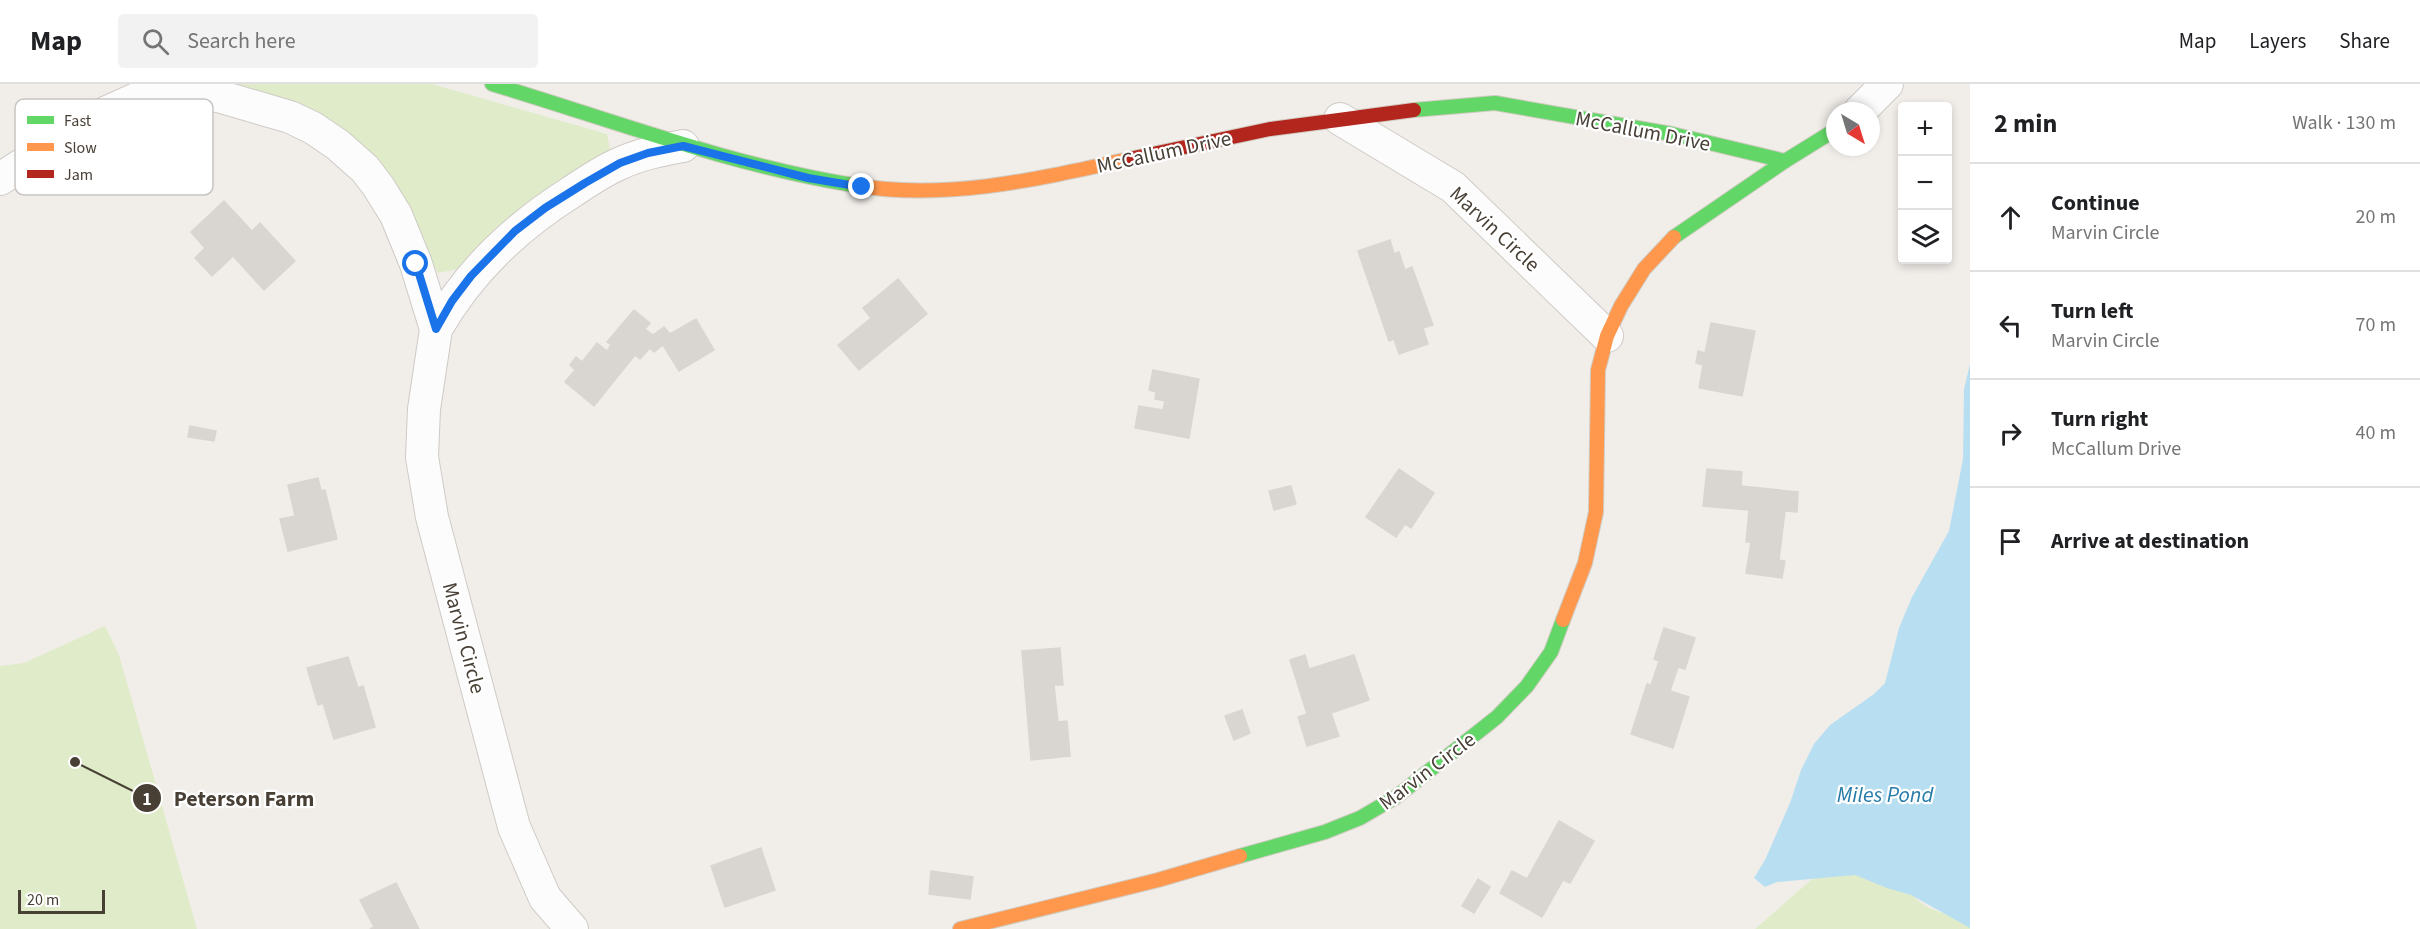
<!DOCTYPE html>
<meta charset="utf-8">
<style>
:root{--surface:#fff;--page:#f2f2f2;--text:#202124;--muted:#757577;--line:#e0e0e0}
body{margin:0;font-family:"Source Sans 3",sans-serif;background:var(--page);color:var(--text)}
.controls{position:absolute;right:18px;top:18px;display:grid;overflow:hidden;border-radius:6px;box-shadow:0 3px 9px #0003}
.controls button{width:54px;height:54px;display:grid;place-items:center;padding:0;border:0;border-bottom:2px solid var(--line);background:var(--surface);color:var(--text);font:30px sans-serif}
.compass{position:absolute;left:1826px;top:18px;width:54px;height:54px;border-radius:50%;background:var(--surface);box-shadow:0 3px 9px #0003;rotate:142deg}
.scale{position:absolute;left:18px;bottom:15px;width:87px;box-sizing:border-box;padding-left:6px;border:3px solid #483f35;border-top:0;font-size:16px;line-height:21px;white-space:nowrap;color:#483f35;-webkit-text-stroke:4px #fff;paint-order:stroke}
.stop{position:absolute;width:18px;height:18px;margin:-14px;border:4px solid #1a73e8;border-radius:50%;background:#fff}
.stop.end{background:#1a73e8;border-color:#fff;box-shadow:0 2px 6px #0008}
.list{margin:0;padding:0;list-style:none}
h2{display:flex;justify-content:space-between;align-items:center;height:78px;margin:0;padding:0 24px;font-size:26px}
h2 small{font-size:20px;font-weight:400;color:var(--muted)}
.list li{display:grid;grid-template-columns:39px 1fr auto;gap:18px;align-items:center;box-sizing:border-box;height:108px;padding:0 24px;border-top:2px solid var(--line)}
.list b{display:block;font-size:22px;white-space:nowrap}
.list p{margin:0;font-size:20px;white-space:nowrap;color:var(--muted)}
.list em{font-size:20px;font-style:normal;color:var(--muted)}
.icon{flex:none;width:33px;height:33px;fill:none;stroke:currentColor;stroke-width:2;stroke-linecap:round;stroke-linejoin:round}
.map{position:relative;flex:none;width:1970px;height:845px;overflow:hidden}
header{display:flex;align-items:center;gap:36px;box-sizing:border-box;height:84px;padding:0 30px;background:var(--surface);border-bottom:2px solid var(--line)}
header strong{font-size:28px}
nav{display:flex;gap:33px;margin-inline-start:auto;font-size:21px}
.search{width:420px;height:54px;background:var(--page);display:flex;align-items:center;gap:15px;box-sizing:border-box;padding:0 21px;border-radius:6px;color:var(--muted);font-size:22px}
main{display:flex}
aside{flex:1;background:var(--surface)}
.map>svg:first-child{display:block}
.green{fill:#e0ecc9}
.water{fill:#b8dff1}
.building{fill:#d9d6d1;stroke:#dad5d0;stroke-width:1.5}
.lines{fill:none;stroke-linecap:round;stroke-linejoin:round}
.street-casing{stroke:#cecac6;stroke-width:34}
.fast-casing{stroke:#d1cbc1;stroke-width:16}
.slow-casing{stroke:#d1cbc1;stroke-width:16}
.jam-casing{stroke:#d1cbc1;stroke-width:16}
.street{stroke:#fdfcfc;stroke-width:32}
.fast{stroke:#63d668;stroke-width:14}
.slow{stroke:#ff974d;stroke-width:14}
.jam{stroke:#b3261e;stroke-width:14}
.route{stroke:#1a73e8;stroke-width:8}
.labels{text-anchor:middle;stroke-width:4.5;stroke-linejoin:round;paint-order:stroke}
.street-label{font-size:21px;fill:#483f35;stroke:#fff}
.water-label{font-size:22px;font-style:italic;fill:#267ba9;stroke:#fff}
.key{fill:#fff;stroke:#c8c5c2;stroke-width:1.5}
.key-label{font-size:16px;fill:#483f35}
.leader{fill:none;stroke:#483f35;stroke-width:2}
.callout-dot{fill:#483f35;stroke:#fff;stroke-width:2}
.mark-label{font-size:18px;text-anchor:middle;font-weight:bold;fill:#fff}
.callout-label{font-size:22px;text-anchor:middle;font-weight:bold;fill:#483f35;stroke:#fff;stroke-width:4.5;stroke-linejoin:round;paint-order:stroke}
</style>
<header>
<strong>Map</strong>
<div class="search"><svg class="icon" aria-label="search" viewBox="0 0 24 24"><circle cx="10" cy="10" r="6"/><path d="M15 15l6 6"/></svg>Search here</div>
<nav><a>Map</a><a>Layers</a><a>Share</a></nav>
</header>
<main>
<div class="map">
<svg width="1970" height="845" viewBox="0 0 1970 845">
<rect width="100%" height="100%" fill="#f1eeea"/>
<g class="green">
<polygon points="223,0 432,0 607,50 611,70 463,184 438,189 404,124"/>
<polygon points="105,542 119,571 197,845 0,845 0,582 24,579"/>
<polygon points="1836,774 1865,791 1906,804 1917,816 1929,824 1970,839 1970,845 1755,845"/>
</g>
<polygon class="water" points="1970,280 1970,844 1911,811 1887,804 1855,791 1777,798 1765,803 1754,794 1765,776 1790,719 1801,686 1814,660 1830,641 1874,610 1885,599 1899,544 1912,513 1949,447 1963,375 1964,305"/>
<g class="building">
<polygon points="224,117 252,147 260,139 295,177 264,206 233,172 212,192 195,174 205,164 191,148"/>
<polygon points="1390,156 1394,170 1399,168 1405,186 1412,183 1433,241 1423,244 1428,260 1399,270 1394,255 1389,257 1358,167"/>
<polygon points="898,195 927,230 859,286 838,261 871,234 863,224"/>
<polygon points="634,226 650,239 645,245 653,251 664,243 670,250 696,235 714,266 679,287 663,261 654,268 650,264 640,275 635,271 594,322 565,298 575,286 570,281 576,273 582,278 597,259 607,267 611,261 607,258"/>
<polygon points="1711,239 1755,247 1742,312 1699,304 1703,281 1696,279 1698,267 1705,269"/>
<polygon points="1153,286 1199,295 1189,354 1135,344 1139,322 1163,326 1165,317 1155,315 1156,308 1149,306"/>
<polygon points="190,342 216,347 214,357 188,353"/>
<polygon points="1399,385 1434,409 1411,444 1405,440 1396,453 1366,433"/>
<polygon points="1707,385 1742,388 1741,402 1798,408 1797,428 1785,427 1779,476 1785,477 1782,494 1746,489 1751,458 1746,458 1749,426 1703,422"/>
<polygon points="318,394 321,407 325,406 337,455 288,467 280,435 295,432 288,401"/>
<polygon points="1291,402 1296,420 1274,426 1269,407"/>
<polygon points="1664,544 1695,554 1685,585 1678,583 1670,607 1689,613 1673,664 1631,650 1647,600 1651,601 1659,577 1654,575"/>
<polygon points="1060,564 1063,601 1054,601 1058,638 1067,637 1070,672 1031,676 1022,567"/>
<polygon points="1305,571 1309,585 1354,571 1369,616 1331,629 1339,652 1307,662 1298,633 1307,630 1290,576"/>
<polygon points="348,573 358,604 363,602 375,643 334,655 323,619 318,621 307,584"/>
<polygon points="1242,626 1250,649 1234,656 1225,632"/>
<polygon points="1559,737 1594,757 1570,799 1563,796 1542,833 1500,809 1512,787 1527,795"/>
<polygon points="761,764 775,806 725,823 711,782"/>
<polygon points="931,787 973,793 970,815 929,810"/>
<polygon points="1478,795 1490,803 1474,829 1462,822"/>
<polygon points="396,799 419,845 370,845 374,843 360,816"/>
</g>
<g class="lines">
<defs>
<g id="street">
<polyline points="144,11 185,8 218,12 290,33 313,44 338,61 365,85 378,102 396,131 416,180 436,245 424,325 422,373 432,433 514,743 545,814 572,845"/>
<polyline points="1860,27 1887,0"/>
<polyline points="1340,35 1453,103 1607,252"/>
<polyline points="0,95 96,33 163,3"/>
<path d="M436 245C470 186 516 143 573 107 588 97 604 86 621 79 640 70 662 66 683 62"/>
</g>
<g id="fast">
<path d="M492 0C612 36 729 81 853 101"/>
<polyline points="1414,26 1495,19 1672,50 1785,77 1835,46"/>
<polyline points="1674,153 1785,77"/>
<polyline points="1240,772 1325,748 1360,734 1396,713 1497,633 1527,602 1551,568 1563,536"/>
</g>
<g id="slow">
<path d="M853 101C946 117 1039 95 1129 75"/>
<polyline points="1563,536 1585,479 1596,428 1598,286 1607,252 1621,222 1644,185 1674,153"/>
<polyline points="960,845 1158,796 1240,772"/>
</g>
<polyline id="jam" points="1129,75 1270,45 1414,26"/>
</defs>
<use href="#street" class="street-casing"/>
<use href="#fast" class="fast-casing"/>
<use href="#slow" class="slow-casing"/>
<use href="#jam" class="jam-casing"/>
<use href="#street" class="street"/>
<use href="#fast" class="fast"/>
<use href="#slow" class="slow"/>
<use href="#jam" class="jam"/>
</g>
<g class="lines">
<polyline class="route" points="416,180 436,245 452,217 471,192 515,147 545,124 585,99 620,79 648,69 683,62 808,94 862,103"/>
</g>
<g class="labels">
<g class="street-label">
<text transform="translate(1643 47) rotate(11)" y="7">McCallum Drive</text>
<text transform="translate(1164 68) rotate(-12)" y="7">McCallum Drive</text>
<text transform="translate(1495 145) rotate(43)" y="7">Marvin Circle</text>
<text transform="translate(464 554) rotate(75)" y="7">Marvin Circle</text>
<text transform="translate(1427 687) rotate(-37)" y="7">Marvin Circle</text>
</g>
<g class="water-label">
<text x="1885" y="718">Miles Pond</text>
</g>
</g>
<rect x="15" y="15" width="198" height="96" rx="9" class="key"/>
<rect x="27" y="32" width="27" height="8" fill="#63d668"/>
<rect x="27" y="59" width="27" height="8" fill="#ff974d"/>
<rect x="27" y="86" width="27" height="8" fill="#b3261e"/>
<g class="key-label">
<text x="64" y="42">Fast</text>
<text x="64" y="69">Slow</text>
<text x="64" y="96">Jam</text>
</g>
<path class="leader" d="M75 678L147 714"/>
<g class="callout-dot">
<circle cx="75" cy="678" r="6"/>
<circle cx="147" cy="714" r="15"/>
</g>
<g class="mark-label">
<text x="147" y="721">1</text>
</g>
<g class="callout-label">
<text x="244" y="722">Peterson Farm</text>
</g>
</svg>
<div class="controls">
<button>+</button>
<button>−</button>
<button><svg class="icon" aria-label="layers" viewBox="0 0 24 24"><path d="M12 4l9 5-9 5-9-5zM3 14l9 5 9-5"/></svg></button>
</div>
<svg class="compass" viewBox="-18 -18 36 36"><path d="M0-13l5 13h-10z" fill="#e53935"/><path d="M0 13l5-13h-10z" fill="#757577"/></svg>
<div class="scale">20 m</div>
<div class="stop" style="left:416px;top:180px"></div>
<div class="stop end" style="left:862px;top:103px"></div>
</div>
<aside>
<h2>2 min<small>Walk · 130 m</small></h2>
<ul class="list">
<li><svg class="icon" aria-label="ahead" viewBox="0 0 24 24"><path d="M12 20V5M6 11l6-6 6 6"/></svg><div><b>Continue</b><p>Marvin Circle</p></div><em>20 m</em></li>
<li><svg class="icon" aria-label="left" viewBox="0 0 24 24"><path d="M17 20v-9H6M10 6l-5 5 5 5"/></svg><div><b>Turn left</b><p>Marvin Circle</p></div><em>70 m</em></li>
<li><svg class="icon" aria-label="right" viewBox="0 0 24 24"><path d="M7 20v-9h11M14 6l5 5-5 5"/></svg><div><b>Turn right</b><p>McCallum Drive</p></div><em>40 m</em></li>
<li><svg class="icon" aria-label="arrive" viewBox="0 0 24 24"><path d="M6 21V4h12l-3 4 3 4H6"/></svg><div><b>Arrive at destination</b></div></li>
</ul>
</aside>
</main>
